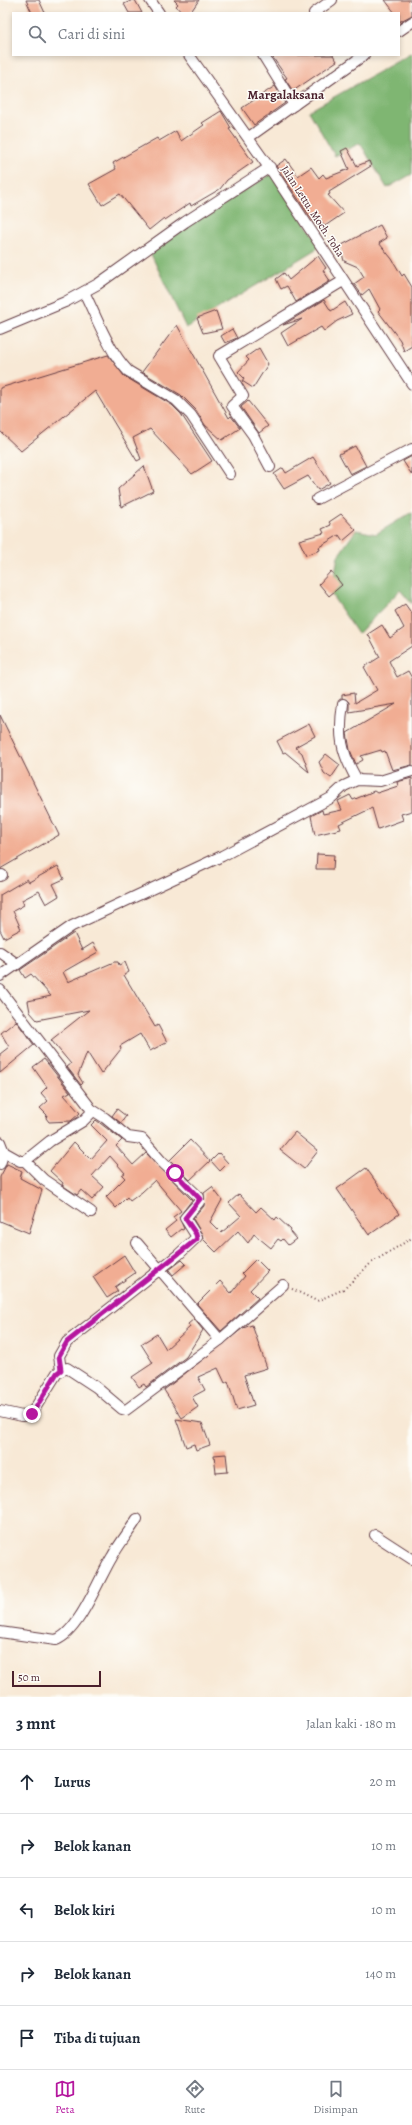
<!DOCTYPE html>
<html lang="id">
<meta charset="utf-8">
<style>
:root{--surface:#fff;--page:#f2f2f3;--text:#1f2937;--muted:#747a83;--line:#e0e1e3;--accent:#b5179e}
body{margin:0;font-family:Alegreya,serif;background:var(--page);color:var(--text)}
.scale{position:absolute;left:12px;bottom:10px;width:89px;box-sizing:border-box;padding-left:4px;border:2px solid #4a1f2b;border-top:0;font-size:11px;line-height:14px;white-space:nowrap;color:#4a1f2b;-webkit-text-stroke:3px #fdfcf7;paint-order:stroke}
.stop{position:absolute;width:12px;height:12px;margin:-9px;border:3px solid #b5179e;border-radius:50%;background:#fff}
.stop.end{background:#b5179e;border-color:#fff;box-shadow:0 1px 4px #0008}
.list{margin:0;padding:0;list-style:none}
h2{display:flex;justify-content:space-between;align-items:center;height:52px;margin:0;padding:0 16px;font-size:17px}
h2 small{font-size:13px;font-weight:400;color:var(--muted)}
.list li{display:grid;grid-template-columns:26px 1fr auto;gap:12px;align-items:center;box-sizing:border-box;height:64px;padding:0 16px;border-top:1px solid var(--line)}
.list b{display:block;font-size:15px;white-space:nowrap}
.list em{font-size:13px;font-style:normal;color:var(--muted)}
.icon{flex:none;width:22px;height:22px;fill:none;stroke:currentColor;stroke-width:2;stroke-linecap:round;stroke-linejoin:round}
.map{position:relative;flex:none;width:412px;height:1697px;overflow:hidden}
.search{position:absolute;background:var(--surface);box-shadow:0 2px 6px #0003;left:12px;right:12px;top:12px;height:44px;display:flex;align-items:center;gap:10px;box-sizing:border-box;padding:0 14px;border-radius:0px;color:var(--muted);font-size:15px}
.sheet{height:372px;background:var(--surface)}
nav{display:flex;justify-content:space-around;align-items:center;box-sizing:border-box;height:56px;border-top:1px solid var(--line);background:var(--surface);font-size:11px;color:var(--muted)}
nav a{display:grid;justify-items:center;gap:2px}
nav .on{color:var(--accent)}
.map>svg:first-child{display:block}
.forest{fill:#7fb672;stroke:#646a4e}
.building{fill:#f1ad93}
.lines{fill:none;stroke-linecap:round;stroke-linejoin:round}
.minor-casing{stroke:#643d45;stroke-width:12}
.path{stroke:#643d45;stroke-width:2;stroke-dasharray:1 3;stroke-linecap:butt}
.minor{stroke:#fff;stroke-width:10}
.route{stroke:#b5179e;stroke-width:5}
.labels{text-anchor:middle;stroke-width:3;stroke-linejoin:round;paint-order:stroke}
.street-label{font-size:11px;fill:#4a1f2b;stroke:#fdfcf7}
.quarter-label{font-size:13px;font-weight:bold;fill:#4a1f2b;stroke:#fdfcf7}
</style>
<div class="map">
<svg width="412" height="1697" viewBox="0 0 412 1697">
<rect width="100%" height="100%" fill="#fdfcf7"/>
<filter id="ink" filterUnits="userSpaceOnUse"><feTurbulence type="fractalNoise" baseFrequency=".025" numOctaves="2"/><feDisplacementMap in="SourceGraphic" scale="8" xChannelSelector="R" yChannelSelector="G"/><feConvolveMatrix kernelMatrix="1 2 1 2 8 2 1 2 1" color-interpolation-filters="sRGB"/></filter>
<filter id="wash" filterUnits="userSpaceOnUse"><feTurbulence type="fractalNoise" baseFrequency=".012" numOctaves="4" result="noise"/><feDisplacementMap in="SourceGraphic" scale="16" xChannelSelector="R" yChannelSelector="G"/><feGaussianBlur stdDeviation="0.9" result="paint"/><feColorMatrix in="noise" values="0 0 0 0 0 0 0 0 0 0 0 0 0 0 0 0 0 1.4 0 .05"/><feComposite in="paint" operator="in"/></filter>
<g filter="url(#wash)">
<rect width="100%" height="100%" fill="#f8e9d6"/>
<g class="forest">
<polygon points="412,53 412,174 387,188 360,143 335,156 309,111"/>
<polygon points="273,173 321,246 186,328 148,248"/>
<polygon points="412,512 412,604 400,590 358,634 331,594 338,556 356,530 376,534"/>
</g>
<g id="blocks">
<g class="building">
<polygon points="26,0 39,0 45,13 32,13"/>
<polygon points="133,0 135,0 142,13 129,13 124,4"/>
<polygon points="174,0 199,0 190,13 182,13 176,6 178,4"/>
<polygon points="385,0 412,0 412,15 399,22 399,13 395,13"/>
<polygon points="271,55 333,55 337,61 293,91 285,79 287,78"/>
<polygon points="275,86 285,103 254,125 242,108"/>
<polygon points="221,111 231,128 229,129 253,162 227,180 220,189 191,206 190,203 165,220 164,218 149,230 120,194 102,205 89,184 116,169 113,163 157,138 159,141 176,131 181,141 204,125 202,123"/>
<polygon points="347,148 357,166 369,161 371,166 329,192 330,194 328,195 344,213 325,226 320,220 315,224 276,166 286,159 298,176 311,167 319,178 323,174 326,178 349,169 341,151"/>
<polygon points="380,225 387,238 379,243 392,259 402,276 404,274 412,287 412,346 404,351 400,340 378,311 380,309 369,289 362,295 354,284 364,277 358,267 344,261 340,246"/>
<polygon points="318,256 326,268 323,270 330,281 296,302 287,286 281,289 276,279 284,273 289,280"/>
<polygon points="324,300 331,311 345,302 352,314 337,321 324,331 321,327 288,346 281,333 302,319 283,325"/>
<polygon points="216,311 222,329 203,333 197,318"/>
<polygon points="177,325 229,418 231,416 240,428 222,440 205,425 196,410 181,395 142,372"/>
<polygon points="232,329 237,338 225,343 221,336"/>
<polygon points="259,348 268,364 253,388 242,381 244,378 238,372 249,360 246,357"/>
<polygon points="108,355 124,376 172,405 181,414 212,461 192,474 150,429 133,438 141,459 137,461 95,391 21,451 0,431 0,388"/>
<polygon points="248,401 268,426 259,433 241,407"/>
<polygon points="355,446 366,466 350,474 339,454"/>
<polygon points="412,456 412,475 403,461"/>
<polygon points="313,457 330,483 318,490 308,476 284,489 274,474 283,468 286,473"/>
<polygon points="144,466 153,491 121,507 118,489"/>
<polygon points="341,514 356,530 343,541 339,535 319,547 320,550 306,555 299,540 324,533 322,529 331,525 329,522"/>
<polygon points="331,571 342,585 329,596 319,584"/>
<polygon points="405,604 412,614 412,646 389,661 397,677 408,671 412,678 412,765 392,770 385,751 382,752 381,750 361,756 363,760 356,764 350,750 347,733 396,704 349,712 349,702 342,698 342,695 354,693 355,703 377,690 364,667 380,657 368,634 382,625 390,638 404,628 395,611"/>
<polygon points="0,715 59,835 0,869"/>
<polygon points="309,724 315,736 295,747 302,753 309,772 285,752 283,753 277,741"/>
<polygon points="326,754 340,765 331,778 324,773 319,762"/>
<polygon points="412,778 412,811 401,814 403,820 378,829 372,808 339,824 341,829 315,835 311,816 322,810 323,814 342,810 338,801 350,795 353,800 374,791 377,793 398,786 397,782"/>
<polygon points="317,854 334,855 333,869 316,869"/>
<polygon points="58,866 64,879 53,884 59,896 46,904 39,891 22,900 24,905 13,911 21,929 4,938 0,930 0,895 27,879 29,882"/>
<polygon points="74,933 82,950 93,943 98,952 63,972 68,982 114,962 118,962 119,965 125,962 129,972 124,975 155,1027 158,1025 167,1042 150,1051 140,1034 120,1046 121,1049 101,1074 87,1052 78,1075 83,1083 81,1085 67,1067 71,1064 51,1040 89,1010 37,1020 30,1012 28,1001 51,996 31,974 25,978 20,970"/>
<polygon points="16,1021 34,1045 0,1073 0,1054 9,1047 1,1033"/>
<polygon points="44,1059 70,1092 64,1095 80,1113 71,1121 49,1122 46,1118 47,1115 40,1108 48,1101 41,1093 47,1087 33,1067"/>
<polygon points="117,1109 126,1116 121,1123 112,1116"/>
<polygon points="96,1120 122,1140 116,1146 133,1165 146,1153 192,1200 179,1217 184,1229 182,1230 181,1229 171,1237 165,1230 176,1221 173,1217 181,1211 155,1180 142,1192 130,1201 127,1197 116,1208 106,1197 125,1178 122,1175 125,1173 110,1156 92,1176 104,1187 92,1200 81,1190 77,1195 62,1185 63,1183 50,1171 74,1142 91,1159 107,1141 91,1125"/>
<polygon points="295,1132 318,1151 304,1169 280,1150"/>
<polygon points="190,1140 210,1161 190,1180 170,1160"/>
<polygon points="219,1153 228,1163 220,1171 211,1161"/>
<polygon points="7,1164 22,1171 20,1178 42,1190 29,1233 0,1221 0,1177"/>
<polygon points="366,1168 399,1214 369,1235 337,1189"/>
<polygon points="212,1187 222,1200 210,1222 221,1233 241,1216 229,1203 239,1194 256,1212 261,1207 275,1220 277,1217 291,1230 290,1232 296,1239 288,1245 283,1239 281,1241 278,1239 271,1248 254,1234 248,1243 238,1231 216,1252 203,1239 202,1234 193,1219 204,1206 204,1193"/>
<polygon points="124,1255 135,1273 115,1287 118,1291 107,1298 93,1277"/>
<polygon points="256,1259 268,1271 250,1290 258,1298 221,1331 197,1304 220,1281 231,1293 245,1276 242,1273"/>
<polygon points="182,1260 186,1264 173,1275 169,1270"/>
<polygon points="194,1319 203,1330 186,1357 146,1387 144,1384 139,1387 132,1377 153,1363 141,1344 157,1334 166,1349 190,1327 188,1324"/>
<polygon points="252,1325 267,1368 244,1375 254,1405 237,1410 228,1381 225,1383 218,1368 198,1377 205,1390 192,1397 198,1407 182,1418 164,1390 243,1328"/>
<polygon points="176,1419 202,1423 210,1445 196,1450 194,1444 186,1447"/>
<polygon points="226,1454 228,1472 216,1473 214,1455"/>
</g>
</g>
</g>
<g filter="url(#ink)">
<use href="#blocks" fill-opacity="0" stroke="#643d45" stroke-width="1"/>
<g class="lines">
<defs>
<g id="minor">
<polyline points="150,0 159,13"/>
<polyline points="314,13 332,0"/>
<polyline points="399,31 412,22"/>
<polyline points="189,55 273,173 412,384"/>
<polyline points="263,55 294,105"/>
<polyline points="249,137 364,55"/>
<path d="M84 292C97 318 108 350 128 371L176 400 191 415 230 474"/>
<polyline points="0,329 65,302 98,284 185,222 270,167"/>
<polyline points="270,467 253,435 232,406 243,396 219,356 343,281"/>
<polyline points="317,499 412,449"/>
<path d="M343 704C338 735 341 752 357 780"/>
<polyline points="0,876 2,875"/>
<polyline points="0,952 17,964"/>
<polyline points="0,976 72,926 222,856 331,798 344,786 357,780 380,781 412,771"/>
<polyline points="0,990 89,1106 92,1112 83,1121 50,1141 25,1161 20,1161 4,1152 0,1142"/>
<polyline points="25,1161 44,1180 91,1212"/>
<polyline points="0,1164 4,1152"/>
<polyline points="137,1243 220,1340"/>
<polyline points="61,1370 59,1356 67,1342 178,1255 197,1237 185,1218 199,1202 199,1197 162,1162 142,1139 128,1137 105,1118 91,1109"/>
<polyline points="0,1411 22,1416 32,1413 57,1373 67,1368 96,1387 122,1409 126,1410 220,1340 283,1285"/>
<polyline points="375,1535 412,1559"/>
<path d="M0 1632 56 1640C79 1632 99 1578 112 1557 119 1544 129 1532 137 1519"/>
</g>
</defs>
<use href="#minor" class="minor-casing"/>
<polyline class="path" points="292,1289 317,1301 344,1289 371,1263 412,1238"/>
<use href="#minor" class="minor"/>
</g>
</g>
<g class="lines" filter="url(#ink)">
<polyline class="route" points="32,1414 57,1373 61,1370 59,1356 67,1342 197,1239 196,1234 185,1218 200,1199 175,1173"/>
</g>
<g class="labels">
<g class="street-label">
<text transform="translate(313 211) rotate(57)" y="4">Jalan Lettu. Moch. Toha</text>
</g>
<g class="quarter-label">
<text x="286" y="99">Margalaksana</text>
</g>
</g>
</svg>
<div class="scale">50 m</div>
<div class="stop" style="left:175px;top:1173px"></div>
<div class="stop end" style="left:32px;top:1414px"></div>
<div class="search"><svg class="icon" aria-label="search" viewBox="0 0 24 24"><circle cx="10" cy="10" r="6"/><path d="M15 15l6 6"/></svg>Cari di sini</div>
</div>
<section class="sheet">
<h2>3 mnt<small>Jalan kaki · 180 m</small></h2>
<ul class="list">
<li><svg class="icon" aria-label="ahead" viewBox="0 0 24 24"><path d="M12 20V5M6 11l6-6 6 6"/></svg><div><b>Lurus</b></div><em>20 m</em></li>
<li><svg class="icon" aria-label="right" viewBox="0 0 24 24"><path d="M7 20v-9h11M14 6l5 5-5 5"/></svg><div><b>Belok kanan</b></div><em>10 m</em></li>
<li><svg class="icon" aria-label="left" viewBox="0 0 24 24"><path d="M17 20v-9H6M10 6l-5 5 5 5"/></svg><div><b>Belok kiri</b></div><em>10 m</em></li>
<li><svg class="icon" aria-label="right" viewBox="0 0 24 24"><path d="M7 20v-9h11M14 6l5 5-5 5"/></svg><div><b>Belok kanan</b></div><em>140 m</em></li>
<li><svg class="icon" aria-label="arrive" viewBox="0 0 24 24"><path d="M6 21V4h12l-3 4 3 4H6"/></svg><div><b>Tiba di tujuan</b></div></li>
</ul>
</section>
<nav>
<a class="on"><svg class="icon" aria-label="map" viewBox="0 0 24 24"><path d="M3 6l6-2 6 2 6-2v14l-6 2-6-2-6 2zM9 4v14M15 6v14"/></svg>Peta</a>
<a><svg class="icon" aria-label="directions" viewBox="0 0 24 24"><path d="M12 3l9 9-9 9-9-9zM9 14v-3h6M13 9l2 2-2 2"/></svg>Rute</a>
<a><svg class="icon" aria-label="saved" viewBox="0 0 24 24"><path d="M7 4h10v16l-5-4-5 4z"/></svg>Disimpan</a>
</nav>
